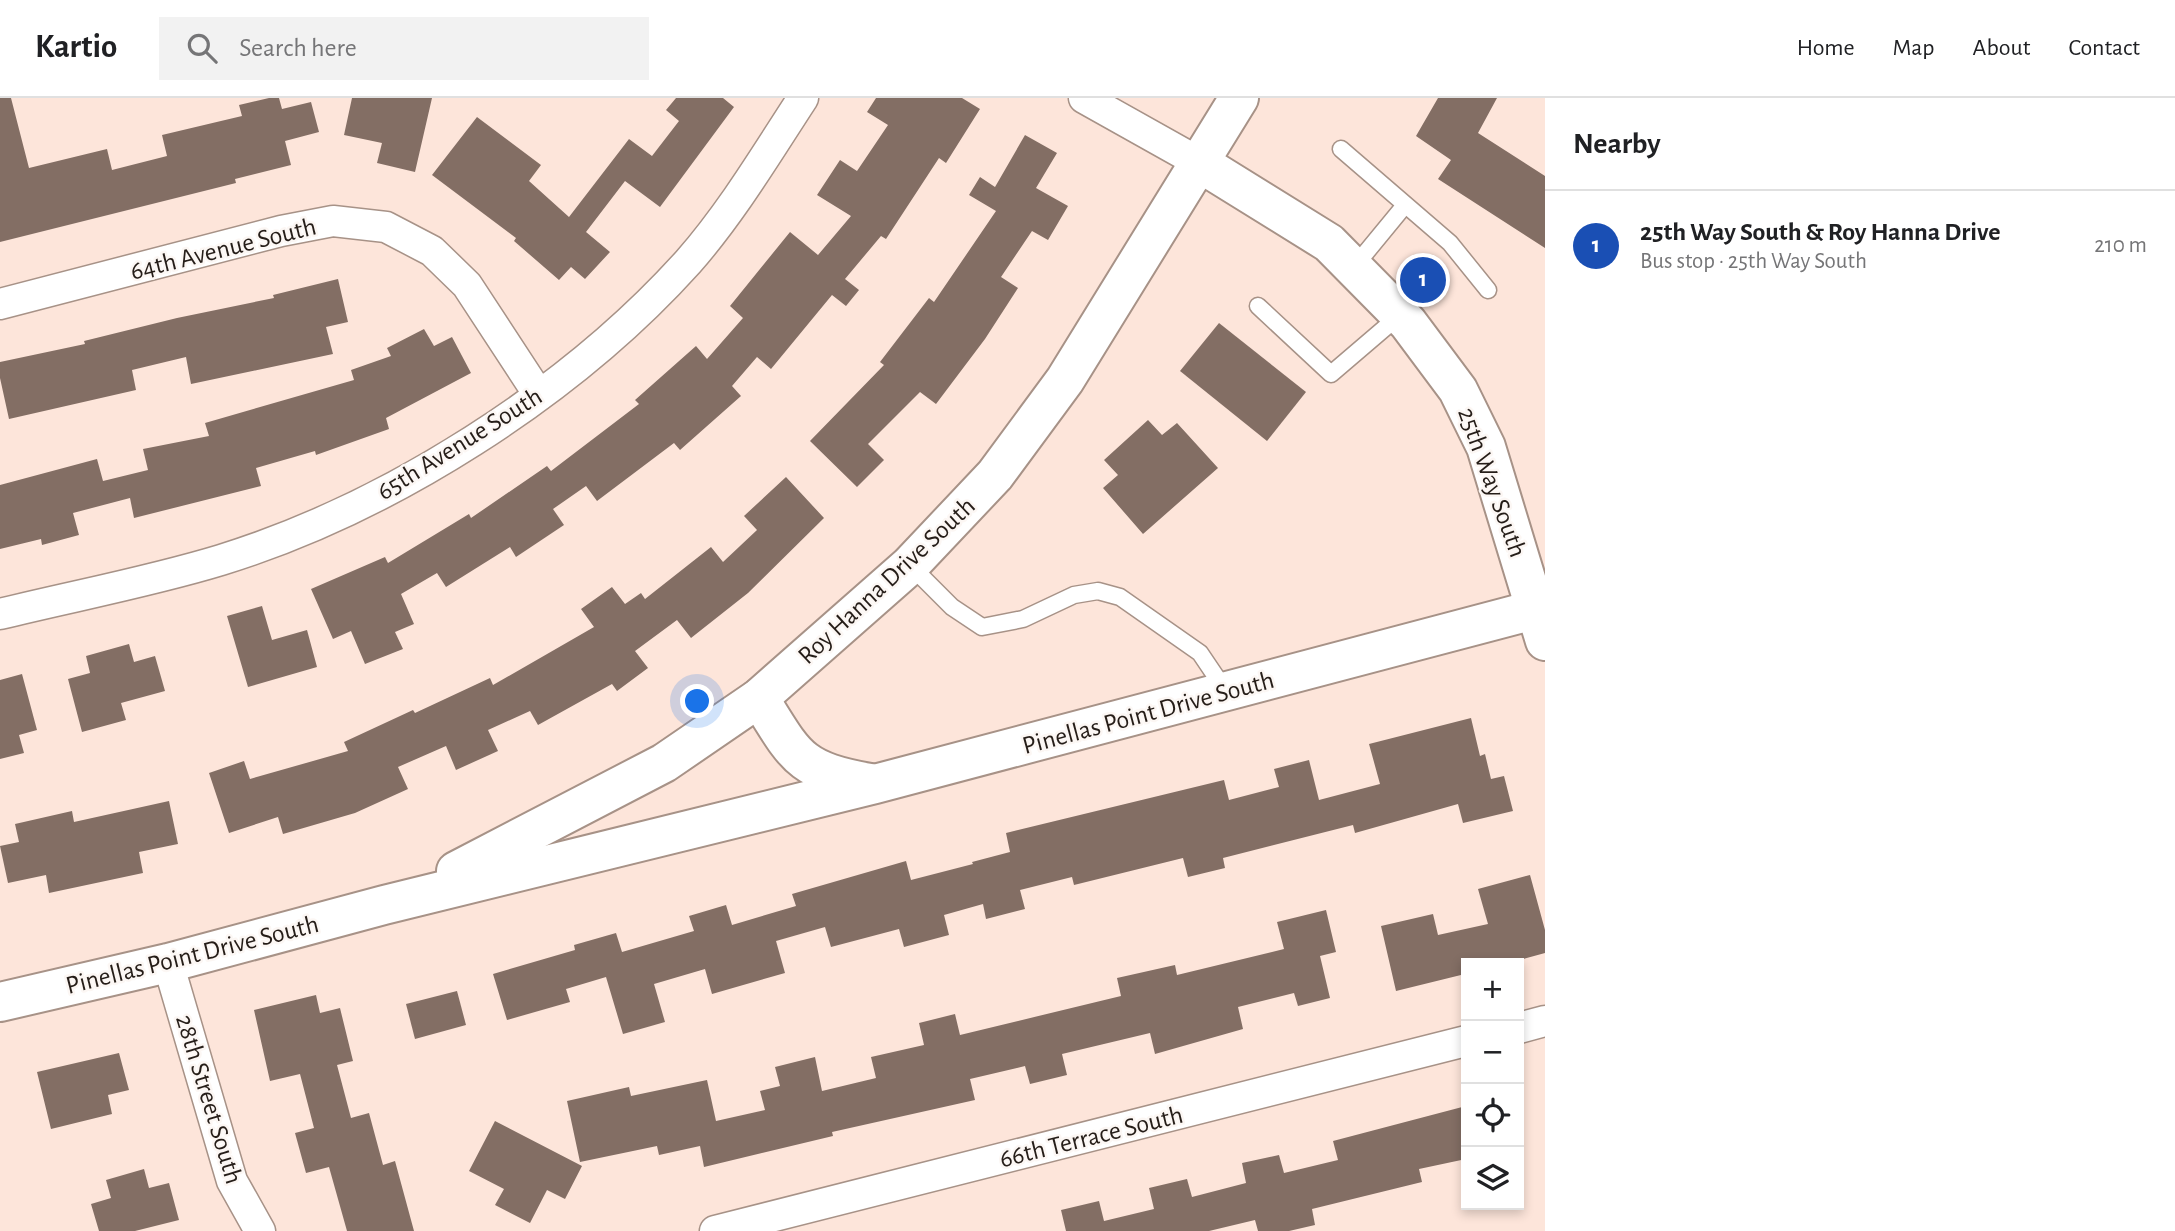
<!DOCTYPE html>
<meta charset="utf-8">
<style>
:root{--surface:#fff;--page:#f2f2f2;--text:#202124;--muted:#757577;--line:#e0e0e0;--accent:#b351b8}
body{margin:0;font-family:"Alegreya Sans",sans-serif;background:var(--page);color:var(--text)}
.controls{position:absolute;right:21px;bottom:21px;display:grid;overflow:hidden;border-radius:0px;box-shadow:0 4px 10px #0003}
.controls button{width:63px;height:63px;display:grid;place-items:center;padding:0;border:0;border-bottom:2px solid var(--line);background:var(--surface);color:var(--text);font:35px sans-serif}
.you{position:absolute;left:698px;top:604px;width:24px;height:24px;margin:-18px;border:5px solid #fff;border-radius:50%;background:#1a73e8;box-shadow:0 0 0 10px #1a73e833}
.badge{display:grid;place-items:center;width:46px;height:46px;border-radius:50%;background:var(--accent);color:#fff;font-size:23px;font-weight:700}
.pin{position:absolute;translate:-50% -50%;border:4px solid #fff;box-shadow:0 2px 7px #0006}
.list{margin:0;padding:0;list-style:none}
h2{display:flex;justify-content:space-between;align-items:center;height:91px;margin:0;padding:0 28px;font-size:30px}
h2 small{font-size:23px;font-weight:400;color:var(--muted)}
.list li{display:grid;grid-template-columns:46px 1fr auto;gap:21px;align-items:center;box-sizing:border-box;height:112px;padding:0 28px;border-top:2px solid var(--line)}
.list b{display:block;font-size:26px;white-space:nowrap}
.list p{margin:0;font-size:23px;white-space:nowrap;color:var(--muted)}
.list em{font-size:23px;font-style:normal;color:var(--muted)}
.icon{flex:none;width:38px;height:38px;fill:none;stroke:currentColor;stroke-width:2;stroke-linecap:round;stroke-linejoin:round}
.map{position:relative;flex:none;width:1545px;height:1133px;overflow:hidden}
header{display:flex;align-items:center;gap:42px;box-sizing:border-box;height:98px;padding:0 35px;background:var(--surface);border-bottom:2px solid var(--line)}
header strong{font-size:33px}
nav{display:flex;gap:38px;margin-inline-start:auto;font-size:24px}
.search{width:490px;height:63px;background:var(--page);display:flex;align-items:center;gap:18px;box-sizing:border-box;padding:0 24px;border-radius:0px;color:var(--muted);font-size:26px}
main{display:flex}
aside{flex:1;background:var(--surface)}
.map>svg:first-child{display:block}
.building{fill:#836e64}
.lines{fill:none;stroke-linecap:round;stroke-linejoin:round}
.service-casing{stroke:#a79287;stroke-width:19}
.minor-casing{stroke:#a79287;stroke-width:33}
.tertiary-casing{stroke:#a79287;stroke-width:42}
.service{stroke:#fff;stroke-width:16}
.minor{stroke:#fff;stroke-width:30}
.tertiary{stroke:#fff;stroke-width:38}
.labels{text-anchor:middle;stroke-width:5;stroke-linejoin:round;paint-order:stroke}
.street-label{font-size:26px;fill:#251d18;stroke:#fcf7f4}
</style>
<header>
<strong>Kartio</strong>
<div class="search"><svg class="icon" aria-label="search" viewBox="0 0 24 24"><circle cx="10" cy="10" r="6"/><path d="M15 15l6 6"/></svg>Search here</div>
<nav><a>Home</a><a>Map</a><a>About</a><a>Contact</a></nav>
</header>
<main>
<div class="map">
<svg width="1545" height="1133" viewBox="0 0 1545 1133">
<rect width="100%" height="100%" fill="#fde5da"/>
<g class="building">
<polygon points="0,0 11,0 29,70 107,51 112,72 167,58 162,37 242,18 239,7 269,0 279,0 282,11 311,4 319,34 285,43 291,67 235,81 236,85 0,144"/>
<polygon points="352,0 432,0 415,74 377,65 382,45 344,37"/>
<polygon points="676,0 723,0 734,9 660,109 625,83 586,134 610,154 585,181 571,169 559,182 514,143 516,140 432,77 477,19 541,67 529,83 569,119 629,41 652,58 679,23 666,12"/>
<polygon points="876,0 962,0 980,11 946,65 939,60 886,141 881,138 845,181 859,192 846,208 832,197 771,271 757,259 732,288 741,298 680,352 674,345 597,403 586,388 553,411 564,427 516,459 510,449 446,489 437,475 401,496 414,526 395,534 403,551 365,566 351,533 333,541 311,491 385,459 388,465 469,416 471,420 547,368 551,373 639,306 635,302 696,248 707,261 743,220 730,208 790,134 818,157 851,118 817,97 840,62 857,73 888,27 867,14"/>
<polygon points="1438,0 1497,0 1478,35 1545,78 1545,150 1438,81 1451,62 1416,38"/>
<polygon points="1025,37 1057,55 1036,90 1068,108 1048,142 1032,133 1001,179 1018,190 985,241 936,306 920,294 868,346 884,362 857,389 810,343 884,267 880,264 929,200 934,204 996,113 969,97 980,79 995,89"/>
<polygon points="338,181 348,224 326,229 333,256 191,286 186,259 132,272 136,292 9,321 0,280 0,264 85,246 84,243 177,220 274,200 273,197"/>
<polygon points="1219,225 1306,294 1267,343 1180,273"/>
<polygon points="424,231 434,248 452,239 471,275 386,320 389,331 316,357 315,353 256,370 261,388 134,420 130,400 73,415 79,437 42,447 41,441 0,451 0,387 97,361 103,383 148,372 143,351 209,338 205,325 354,282 351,272 391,258 387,250"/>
<polygon points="1148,322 1162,337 1177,325 1218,370 1143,436 1103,390 1118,377 1104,362"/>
<polygon points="786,379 824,420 748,495 691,540 677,522 635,553 648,570 617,593 612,586 538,627 530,613 488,632 498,653 456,672 446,648 398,669 408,691 355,715 283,736 278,719 229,735 209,675 244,663 250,681 348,653 344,644 413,612 415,615 490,580 493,587 594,529 581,511 612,489 625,506 641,495 645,501 711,449 723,464 757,432 744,418"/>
<polygon points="262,508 272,542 307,532 317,569 248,589 227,518"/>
<polygon points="129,546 134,564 155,558 165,593 121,605 126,622 82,634 68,581 90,575 86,558"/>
<polygon points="22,576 37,632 19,637 24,655 0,661 0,582"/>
<polygon points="1471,620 1480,658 1485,656 1491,681 1504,678 1513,713 1463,725 1458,706 1355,735 1353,727 1223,760 1225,770 1188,779 1183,760 1074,787 1072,779 1020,792 1025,811 986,821 983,806 944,817 949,837 904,849 899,831 831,849 825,829 776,843 785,875 712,896 705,871 654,886 665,924 623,936 606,879 566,891 570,904 507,922 493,876 575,852 574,847 616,835 622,854 694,833 689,818 726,807 732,827 796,808 792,796 906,763 911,782 973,766 972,764 1010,754 1006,735 1224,682 1229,702 1279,689 1274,671 1309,662 1319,702 1380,686 1369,646"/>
<polygon points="169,703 178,746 139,754 143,775 49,795 46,777 8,785 0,748 19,744 15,726 72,713 74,724"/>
<polygon points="1530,777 1545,832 1545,855 1508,865 1463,865 1465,876 1396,893 1381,828 1433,816 1438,837 1488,826 1478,791"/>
<polygon points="1326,812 1336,854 1320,858 1330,900 1298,908 1294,895 1238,909 1243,931 1155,956 1150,935 1062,956 1067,977 1030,986 1025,968 970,981 975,1002 832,1034 833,1038 704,1069 700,1048 659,1057 657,1048 580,1064 567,1003 629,989 631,998 707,982 716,1023 765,1012 760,993 780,988 775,969 815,959 822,993 876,980 871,959 924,947 919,925 955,916 960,937 1121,898 1117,880 1175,867 1177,877 1284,851 1277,824"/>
<polygon points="457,893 466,927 415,941 406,906"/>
<polygon points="316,897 320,915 340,910 353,963 337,967 351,1020 369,1015 383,1067 395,1063 414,1133 347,1133 329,1069 306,1075 295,1035 314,1030 300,976 270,983 254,912"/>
<polygon points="119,955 129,992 108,997 112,1016 51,1031 37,974"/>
<polygon points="1466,1008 1466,1061 1419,1071 1422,1084 1312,1111 1315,1127 1289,1133 1258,1133 1255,1122 1209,1133 1066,1133 1061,1112 1099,1103 1104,1123 1154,1111 1149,1090 1187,1081 1192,1099 1246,1085 1242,1065 1279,1057 1284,1075 1338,1062 1333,1043"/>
<polygon points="495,1023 582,1068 565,1101 547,1092 530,1125 495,1107 504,1091 469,1073"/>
<polygon points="144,1071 149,1090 169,1085 179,1122 135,1133 99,1133 91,1106 111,1100 106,1082"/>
</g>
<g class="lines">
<defs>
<g id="service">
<polyline points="1341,51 1450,145 1488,192"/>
<polyline points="1354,169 1405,107"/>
<polyline points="1258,208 1331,276 1400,217"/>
<polyline points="910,467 952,509 982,529 1023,521 1074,497 1098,493 1120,499 1200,555 1225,592"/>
</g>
<g id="minor">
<polyline points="1084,0 1200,65"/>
<polyline points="0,206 281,133 333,123 386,129 432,153 467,187 539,297"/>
<path d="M0 516C73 498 149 484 221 462 389 410 570 295 688 164 732 114 767 55 803 0"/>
<polyline points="168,865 232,1083 260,1133"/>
<polyline points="1519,930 1545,923"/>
<polyline points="715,1133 1466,943"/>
</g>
<g id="tertiary">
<polyline points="1200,65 1329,145 1408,225 1458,292 1486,349 1545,543"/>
<path d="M759 600C796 659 798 672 870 685"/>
<polyline points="456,773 664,665 759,600 910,467 995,377 1065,282 1239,0"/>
<polyline points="0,904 168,865 384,807 875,686 1545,509"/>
</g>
</defs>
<use href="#service" class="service-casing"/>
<use href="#minor" class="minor-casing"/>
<use href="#tertiary" class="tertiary-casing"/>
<use href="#service" class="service"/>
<use href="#minor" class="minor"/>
<use href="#tertiary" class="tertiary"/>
</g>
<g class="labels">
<g class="street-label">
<text transform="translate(223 150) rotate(-14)" y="9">64th Avenue South</text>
<text transform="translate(459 345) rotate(-32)" y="9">65th Avenue South</text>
<text transform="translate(1493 384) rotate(70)" y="9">25th Way South</text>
<text transform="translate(886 482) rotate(-43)" y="9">Roy Hanna Drive South</text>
<text transform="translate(1148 614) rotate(-15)" y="9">Pinellas Point Drive South</text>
<text transform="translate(192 856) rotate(-14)" y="9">Pinellas Point Drive South</text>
<text transform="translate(210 1001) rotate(73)" y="9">28th Street South</text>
<text transform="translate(1091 1038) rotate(-14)" y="9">66th Terrace South</text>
</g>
</g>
</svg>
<div class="controls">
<button>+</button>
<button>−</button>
<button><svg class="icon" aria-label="locate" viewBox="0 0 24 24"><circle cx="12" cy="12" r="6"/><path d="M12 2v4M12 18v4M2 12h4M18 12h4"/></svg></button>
<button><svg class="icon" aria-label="layers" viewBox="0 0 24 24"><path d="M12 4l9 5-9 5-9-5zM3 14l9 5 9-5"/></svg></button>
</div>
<div class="you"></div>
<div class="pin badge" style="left:1423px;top:182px;background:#1a4fb4">1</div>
</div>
<aside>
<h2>Nearby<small></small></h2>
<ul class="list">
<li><span class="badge" style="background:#1a4fb4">1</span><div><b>25th Way South &amp; Roy Hanna Drive</b><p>Bus stop · 25th Way South</p></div><em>210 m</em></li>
</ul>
</aside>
</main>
